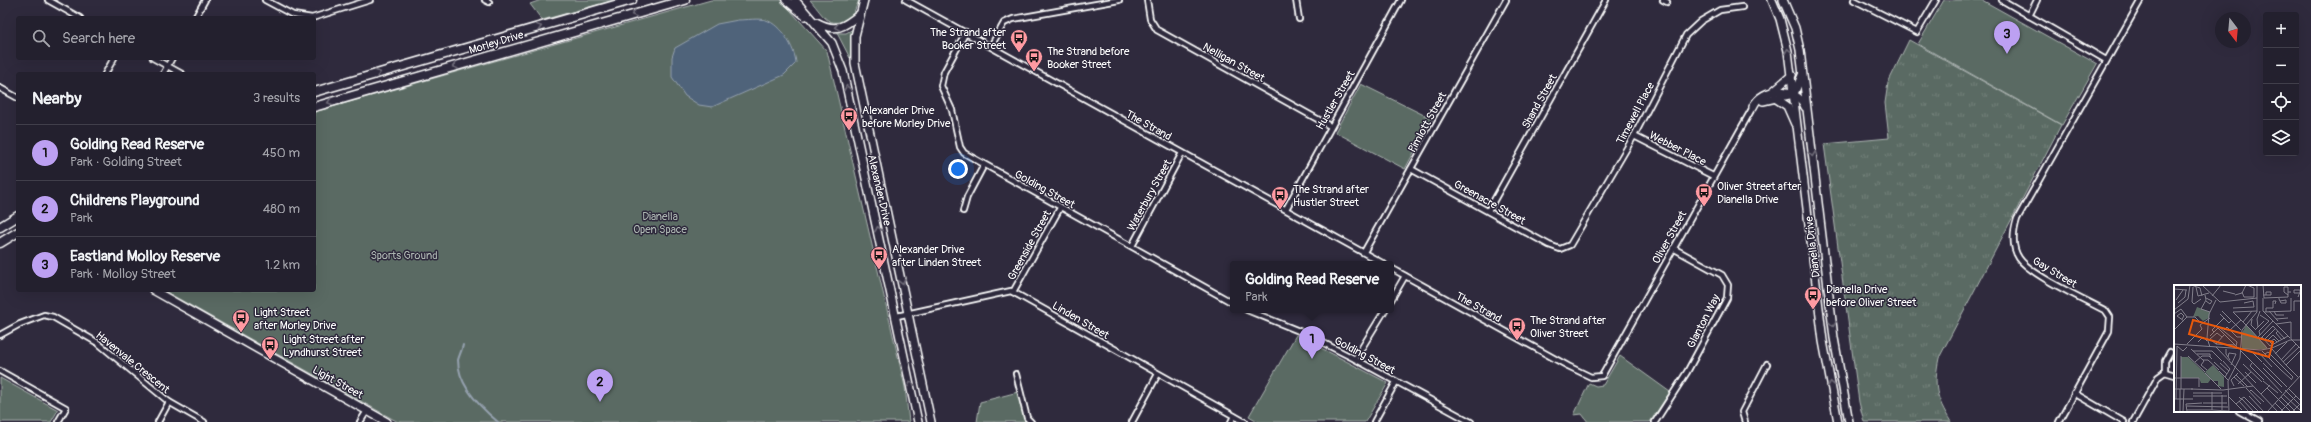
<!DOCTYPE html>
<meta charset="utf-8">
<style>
:root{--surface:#23202e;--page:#2f2d3a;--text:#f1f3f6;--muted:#a3a3aa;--line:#403e4a;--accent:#bca0f2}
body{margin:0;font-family:Pangolin,sans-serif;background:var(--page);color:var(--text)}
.controls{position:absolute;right:12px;top:12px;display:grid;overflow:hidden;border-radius:4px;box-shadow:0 4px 16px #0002}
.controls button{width:36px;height:36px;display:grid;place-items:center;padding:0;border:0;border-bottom:1px solid var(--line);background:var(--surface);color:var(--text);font:20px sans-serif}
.compass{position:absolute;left:2215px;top:12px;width:36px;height:36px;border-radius:50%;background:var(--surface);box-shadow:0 4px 16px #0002;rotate:164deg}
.you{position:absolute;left:958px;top:169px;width:14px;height:14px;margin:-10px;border:3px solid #fff;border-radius:50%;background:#1a73e8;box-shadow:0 0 0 6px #1a73e833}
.badge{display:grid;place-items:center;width:26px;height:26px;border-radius:50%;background:var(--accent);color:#111;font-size:13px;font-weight:700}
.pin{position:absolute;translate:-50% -33px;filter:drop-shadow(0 1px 2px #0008)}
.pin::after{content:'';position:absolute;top:21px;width:14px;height:12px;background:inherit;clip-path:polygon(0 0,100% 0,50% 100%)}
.popup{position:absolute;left:1230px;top:261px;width:164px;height:52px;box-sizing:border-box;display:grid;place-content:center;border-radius:4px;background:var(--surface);filter:drop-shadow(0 1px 3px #0005);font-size:13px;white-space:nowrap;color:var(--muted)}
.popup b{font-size:15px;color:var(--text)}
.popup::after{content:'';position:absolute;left:50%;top:100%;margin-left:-8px;border:8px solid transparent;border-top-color:var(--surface)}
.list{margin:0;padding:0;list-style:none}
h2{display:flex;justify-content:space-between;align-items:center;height:52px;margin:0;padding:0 16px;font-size:17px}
h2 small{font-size:13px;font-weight:400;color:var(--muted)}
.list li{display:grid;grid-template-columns:26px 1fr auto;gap:12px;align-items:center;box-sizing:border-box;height:56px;padding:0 16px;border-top:1px solid var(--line)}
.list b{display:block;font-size:15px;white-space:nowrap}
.list p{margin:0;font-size:13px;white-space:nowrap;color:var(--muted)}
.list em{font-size:13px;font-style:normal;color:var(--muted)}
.icon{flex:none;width:22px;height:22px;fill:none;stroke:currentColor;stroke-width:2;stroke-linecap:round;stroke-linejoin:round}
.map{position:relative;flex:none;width:2311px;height:422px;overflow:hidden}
.search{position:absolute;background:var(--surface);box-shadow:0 4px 16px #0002;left:16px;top:16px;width:300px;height:44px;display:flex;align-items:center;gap:10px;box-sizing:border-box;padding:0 14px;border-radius:4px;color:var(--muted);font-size:15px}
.panel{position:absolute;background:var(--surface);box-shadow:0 4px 16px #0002;left:16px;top:72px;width:300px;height:220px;border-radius:4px}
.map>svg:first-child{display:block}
.grass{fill:url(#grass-tufts);stroke:#acb5b1}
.park{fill:#5a6b63;stroke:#acb5b1}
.water{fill:#4f637a;stroke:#95a1af}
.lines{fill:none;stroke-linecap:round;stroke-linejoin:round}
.stream{stroke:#95a1af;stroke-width:2}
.street-casing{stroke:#fff;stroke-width:8}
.secondary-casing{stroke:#fff;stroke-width:10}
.primary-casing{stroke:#fff;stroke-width:10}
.highway-casing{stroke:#fff;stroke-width:11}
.street{stroke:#2f2a3d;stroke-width:4.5}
.secondary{stroke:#2f2a3d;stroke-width:7}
.primary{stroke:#2f2a3d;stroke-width:7}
.highway{stroke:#2f2a3d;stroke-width:8}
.oneway{stroke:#6d6a77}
.labels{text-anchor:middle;stroke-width:3;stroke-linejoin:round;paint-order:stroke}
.poi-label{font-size:11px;fill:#fff;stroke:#2f2a3d;text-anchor:start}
.street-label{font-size:11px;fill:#fff;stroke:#2f2a3d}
.park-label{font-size:11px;fill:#acb5b1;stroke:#2f2a3d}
.inset-road{fill:none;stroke:#827f8b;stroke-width:1}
.view{fill:#e8590c;fill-opacity:0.15;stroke:#e8590c;stroke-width:2}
.inset-edge{fill:none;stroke:#fff;stroke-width:2}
</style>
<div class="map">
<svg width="2311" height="422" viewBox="0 0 2311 422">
<defs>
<pattern id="grass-tufts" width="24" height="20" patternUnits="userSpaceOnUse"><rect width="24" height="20" fill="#5a6b63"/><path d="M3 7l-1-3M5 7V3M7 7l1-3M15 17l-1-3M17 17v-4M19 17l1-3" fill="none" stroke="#73817a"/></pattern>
</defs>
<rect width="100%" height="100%" fill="#2f2a3d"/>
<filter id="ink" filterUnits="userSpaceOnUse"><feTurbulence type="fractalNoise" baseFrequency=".025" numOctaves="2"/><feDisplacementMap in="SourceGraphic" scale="8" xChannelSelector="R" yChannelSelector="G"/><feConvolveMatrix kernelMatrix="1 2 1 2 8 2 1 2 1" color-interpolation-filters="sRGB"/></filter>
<g filter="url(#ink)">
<path class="grass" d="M1909 40 2061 125 1939 358C1933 387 1936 397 1951 422H1864L1859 402 1824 144 1889 138 1885 103 1888 83Z"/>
<g class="park">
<polygon points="541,0 616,0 542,20 530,4"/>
<polygon points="711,0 781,0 827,51 905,387 909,422 398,422 163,290 314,290 314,112"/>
<path d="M810 0H859L851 19C826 28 826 18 810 0Z"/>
<polygon points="1944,0 1982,0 2097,64 2062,125 1918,44"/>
<polygon points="855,28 850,58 837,33 846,33"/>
<polygon points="1361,84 1432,119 1405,169 1335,132"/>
<polygon points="1296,335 1388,383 1365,422 1259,422 1249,416"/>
<polygon points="1620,356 1670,392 1650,422 1588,422 1582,414 1574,415 1589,383 1596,386 1603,385"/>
<polygon points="0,378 58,410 51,422 0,422"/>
<polygon points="1018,392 1027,422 977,422 980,402"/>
</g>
<path class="water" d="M738 20C746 20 759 18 766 20 781 25 795 48 796 63L784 75 712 107 699 105 685 96 672 77V57L675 48 717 24Z"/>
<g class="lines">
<path class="stream" d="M463 345C462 350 459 356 458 360 458 385 481 408 498 422"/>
<defs>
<g id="street">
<polyline points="48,0 80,18"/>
<polyline points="265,0 293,15 312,18 370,0"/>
<polyline points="485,0 489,2"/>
<polyline points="906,0 1384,264"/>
<polyline points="1147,0 1150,19 1157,30 1330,126"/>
<polyline points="1296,0 1299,19"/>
<polyline points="1663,0 1667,2"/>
<polyline points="1854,0 1917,32 1936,0"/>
<polyline points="2002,0 2106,60"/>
<polyline points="2029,16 2037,0"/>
<polyline points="195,18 205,0"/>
<polyline points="966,32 944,72 941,86 952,110 960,147 964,153 1233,303"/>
<polyline points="991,46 1004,23 1013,19 1119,0"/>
<polyline points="153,58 182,74"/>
<polyline points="105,74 114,58"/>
<polyline points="163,74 172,58"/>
<polyline points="0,88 18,98"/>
<polyline points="1634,136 1713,176"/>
<polyline points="1411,169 1549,245 1560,249 1570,245 1634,136 1686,35 1701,21 1720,10 1742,7"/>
<polyline points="1286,209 1401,0"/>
<polyline points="963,211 967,197 984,165"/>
<polyline points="1488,211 1606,0"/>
<polyline points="1132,246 1182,153"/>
<polyline points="1364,252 1506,0"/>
<polyline points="1391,268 1568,366 1591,377 1602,376 1753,107"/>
<polyline points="1013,292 1060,208"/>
<polyline points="1391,300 1405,276"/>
<polyline points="1247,310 1304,333 1355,359 1471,422"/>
<polyline points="897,316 1011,291 1245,422"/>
<polyline points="0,335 20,324 44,315 53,317 98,343 169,402 204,422"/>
<polyline points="1355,359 1385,310"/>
<polyline points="0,371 66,408 58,422"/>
<polyline points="2165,372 2165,361 2170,352"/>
<polyline points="1016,374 1027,418 1031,422"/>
<polyline points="2074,393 2124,422"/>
<polyline points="2239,411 2259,422"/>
<polyline points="158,422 169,402"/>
<polyline points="360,422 367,411"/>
<polyline points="1132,422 1158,374"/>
<polyline points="1231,422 1234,416"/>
<polyline points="1374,422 1396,382"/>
<polyline points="1655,422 1687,372 1727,298 1728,285 1722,275 1673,248"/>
<polyline points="1745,422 1742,412 1767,364"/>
<path d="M2059 422 2109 331 2110 317 2106 311C2086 300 2030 275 2019 258 2011 246 2013 232 2017 219L2141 0"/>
<polyline points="2133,422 2158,377 2165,372 2175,375"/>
</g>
<polyline id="secondary" points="153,290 387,422"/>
<g id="primary">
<polyline points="786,0 805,16"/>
<polyline points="795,0 832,43 843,71 918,422"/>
<polyline points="864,0 855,36 855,63 931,422"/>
<polyline points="1772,0 1780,19 1788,51 1823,341 1838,422"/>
<polyline points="1783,0 1795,28 1800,50 1834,338 1849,422"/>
<path d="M816 22C836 33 844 27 860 14"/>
<polyline points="1772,92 1792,75"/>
<polyline points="1775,98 1787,106 1795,124"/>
<polyline points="1763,101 1794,94 1802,75"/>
<path d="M1753 107C1762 86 1797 86 1805 107"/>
</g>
<g id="highway">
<polyline points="314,92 632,0"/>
<polyline points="314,107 685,0"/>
<polyline points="0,227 18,216"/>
<polyline points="0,243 18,232"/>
</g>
</defs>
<use href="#street" class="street-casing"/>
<use href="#secondary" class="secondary-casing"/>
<use href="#primary" class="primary-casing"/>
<use href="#highway" class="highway-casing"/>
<use href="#street" class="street"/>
<use href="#secondary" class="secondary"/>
<use href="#primary" class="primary"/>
<use href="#highway" class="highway"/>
</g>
<defs><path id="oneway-chevron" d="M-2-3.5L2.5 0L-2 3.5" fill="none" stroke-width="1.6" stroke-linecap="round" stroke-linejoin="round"/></defs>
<g class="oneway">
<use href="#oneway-chevron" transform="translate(634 14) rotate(165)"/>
<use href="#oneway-chevron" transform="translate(539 27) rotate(-16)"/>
<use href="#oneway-chevron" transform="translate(837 27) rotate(171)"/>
<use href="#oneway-chevron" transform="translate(1788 51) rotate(-100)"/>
<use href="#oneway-chevron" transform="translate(455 66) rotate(164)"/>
<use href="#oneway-chevron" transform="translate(378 73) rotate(-17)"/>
<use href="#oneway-chevron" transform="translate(847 88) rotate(-101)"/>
<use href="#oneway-chevron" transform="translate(330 102) rotate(164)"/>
<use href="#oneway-chevron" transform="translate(1812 154) rotate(83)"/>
<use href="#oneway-chevron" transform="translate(878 229) rotate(-102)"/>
<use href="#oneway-chevron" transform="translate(902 282) rotate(78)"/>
<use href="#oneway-chevron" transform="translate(1833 324) rotate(83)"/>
<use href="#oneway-chevron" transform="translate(911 384) rotate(-102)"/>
<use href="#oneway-chevron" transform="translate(1831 384) rotate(-100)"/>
</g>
</g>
<defs>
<symbol id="bus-pin" viewBox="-11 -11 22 30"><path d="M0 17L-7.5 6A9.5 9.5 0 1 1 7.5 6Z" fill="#ff9aa2" stroke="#2f2a3d"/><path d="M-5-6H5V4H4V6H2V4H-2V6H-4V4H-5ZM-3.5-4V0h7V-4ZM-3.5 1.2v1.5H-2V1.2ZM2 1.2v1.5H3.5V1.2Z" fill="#111"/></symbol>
</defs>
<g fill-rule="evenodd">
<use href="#bus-pin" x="1009" y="28" width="20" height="27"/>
<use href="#bus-pin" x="1024" y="47" width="20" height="27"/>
<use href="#bus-pin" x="839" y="106" width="20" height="27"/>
<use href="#bus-pin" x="1694" y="182" width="20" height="27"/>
<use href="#bus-pin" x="1270" y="185" width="20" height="27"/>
<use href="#bus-pin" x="869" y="245" width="20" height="27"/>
<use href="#bus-pin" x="1803" y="285" width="20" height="27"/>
<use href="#bus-pin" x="231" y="308" width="20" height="27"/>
<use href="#bus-pin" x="1507" y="316" width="20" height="27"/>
<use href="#bus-pin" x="260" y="335" width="20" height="27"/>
</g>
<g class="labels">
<g class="poi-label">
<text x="1006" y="36" text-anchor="end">The Strand after<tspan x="1006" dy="13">Booker Street</tspan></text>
<text x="1047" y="55">The Strand before<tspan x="1047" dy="13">Booker Street</tspan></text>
<text x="862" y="114">Alexander Drive<tspan x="862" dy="13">before Morley Drive</tspan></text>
<text x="1717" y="190">Oliver Street after<tspan x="1717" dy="13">Dianella Drive</tspan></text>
<text x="1293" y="193">The Strand after<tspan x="1293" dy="13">Hustler Street</tspan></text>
<text x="892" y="253">Alexander Drive<tspan x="892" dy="13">after Linden Street</tspan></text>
<text x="1826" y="293">Dianella Drive<tspan x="1826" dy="13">before Oliver Street</tspan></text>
<text x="254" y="316">Light Street<tspan x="254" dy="13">after Morley Drive</tspan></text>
<text x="1530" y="324">The Strand after<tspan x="1530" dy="13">Oliver Street</tspan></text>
<text x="283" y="343">Light Street after<tspan x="283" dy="13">Lyndhurst Street</tspan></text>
</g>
<g class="street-label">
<text transform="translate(496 42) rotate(-17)" y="4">Morley Drive</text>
<text transform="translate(1234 62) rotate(29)" y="4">Nelligan Street</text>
<text transform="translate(1335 100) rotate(-60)" y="4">Hustler Street</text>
<text transform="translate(1539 101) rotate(-61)" y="4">Shand Street</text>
<text transform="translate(1635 113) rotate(-62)" y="4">Timewell Place</text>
<text transform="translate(1427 122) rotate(-61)" y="4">Pimlott Street</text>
<text transform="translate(1149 125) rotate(29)" y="4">The Strand</text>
<text transform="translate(1678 148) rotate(27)" y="4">Webber Place</text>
<text transform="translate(1045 189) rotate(29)" y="4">Golding Street</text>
<text transform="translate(880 190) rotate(77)" y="4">Alexander Drive</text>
<text transform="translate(1149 195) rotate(-61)" y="4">Waterbury Street</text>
<text transform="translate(1490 202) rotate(29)" y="4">Greenacre Street</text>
<text transform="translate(1669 237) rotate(-61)" y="4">Oliver Street</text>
<text transform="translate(1029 245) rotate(-61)" y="4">Greenside Street</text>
<text transform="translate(1812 247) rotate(-97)" y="4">Dianella Drive</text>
<text transform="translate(2055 272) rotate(31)" y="4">Gay Street</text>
<text transform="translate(1479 307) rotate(29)" y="4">The Strand</text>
<text transform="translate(1081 320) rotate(30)" y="4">Linden Street</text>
<text transform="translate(1703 321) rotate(-63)" y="4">Glanton Way</text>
<text transform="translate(1365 355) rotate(28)" y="4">Golding Street</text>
<text transform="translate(133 362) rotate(39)" y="4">Havenvale Crescent</text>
<text transform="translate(338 382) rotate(29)" y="4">Light Street</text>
</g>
<g class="park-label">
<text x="660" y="220">Dianella<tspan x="660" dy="13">Open Space</tspan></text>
<text x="404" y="259">Sports Ground</text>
</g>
</g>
<g transform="translate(2174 285)">
<rect width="127" height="127" fill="#2f2a3d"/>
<path d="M7 72H14L31 88 37 94 34 98H27L25 93H7Z" fill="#5a6b63"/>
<path d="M23 22 36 27 35 33 29 36 24 31 19 32Z" fill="#5a6b63"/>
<path d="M72 40 92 61 93 64H68L67 50ZM39 80 50 92V102L44 101V96H39L31 87Z" fill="#5a6b63"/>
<path class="inset-road" d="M17 0 26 3 28 11M28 0 46 17 83 13M89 0 90 13 114 12V7H117M19 2 18 17 20 19 27 14M22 2 24 11 35 8M0 4 13 5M49 6 61 9M68 7 70 12H80V3L73 0M114 7V2H110V7L114 10M31 10 32 15 27 24 36 27M61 10 68 8 72 0M89 10H97V7H92V10M38 11 47 0M124 12 126 7V5H120V8H126M105 13V14L107 18H112V15L106 16M117 13V26M2 15 9 5M32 16 36 19 38 16 32 13M4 18 11 12 12 5M59 23 80 22 79 16 70 18M0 25 14 14 16 0M48 26 67 45M89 26 116 53M89 26V13M95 26 104 36M100 26 102 30H110M120 26V16H127M90 27 117 26M92 27V23H99V16H102L101 19M0 29 7 24 13 32M46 29 55 38 57 36M13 32H21L27 38M8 34 10 31 7 28 3 31 10 36M78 34 77 40 82 45M102 34 114 33M69 37 78 26M117 37V54L127 64M102 39 117 37M45 42 63 57 62 61M84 42 83 34 86 26M0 45 13 32M50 45 53 42 63 52H67M56 45 67 35M77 45 59 27 83 26M77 45 93 63M81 45 90 36M104 46 102 48 108 55M40 47 38 45 50 33M86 50 85 46 95 36 86 30M36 51 44 43 64 63M84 52 99 36M88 52 96 61 114 51M36 54 43 48 48 52M86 54 99 41 111 54M91 54 101 44M37 55 42 59 61 60M93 56 99 50 105 56M24 57 29 52 33 56M0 59 87 65 98 63 116 55H127M13 59 28 44 26 40 36 33M42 59 50 50M99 60 96 57 100 54 103 57M36 62 33 53 35 29 42 15M42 62 104 127M17 64 30 76 27 80 33 85M52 64V69L56 75M98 64 112 80M19 66H38L48 76M67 66 79 78M88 66 107 85M78 67 88 77M23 69H36V72M81 69 85 68 98 82M91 69 94 67 119 92 117 95M101 69 113 57M14 71 31 87M54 72 55 68 62 69 57 80M29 75H34L45 85M107 75 122 59M49 76 56 84 51 92M21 77 28 71H35L38 74M40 77 53 89M109 77 125 62M46 78 55 86M78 78 76 81 90 95M79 78 93 92M89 78 98 87M69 79 88 97M112 80 127 65M112 80 124 92M89 83 108 102M107 85 117 94M45 86 54 95M71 87 82 98M98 87 113 102M31 88 47 104M62 90 74 102M60 92 70 101M93 92 108 108M0 93H25V102M89 96 104 108M64 99 77 87M60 101 57 95 64 88M72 103 87 119M93 103 117 127M114 103 127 116M0 104H19M7 104V71M17 104 49 105 79 101M111 105 127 121M38 107V125M75 107 77 105 90 117M19 108H48M87 109 96 100M109 109 127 126M19 111H53M75 111 90 127M55 112 68 125M65 112 67 114 70 112 85 127M107 112 122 127M0 114H19M2 114 3 61 9 66 13 62M65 116 75 127M29 118H53M101 118 110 127M62 119 68 114 80 127M13 121 54 122M13 125H38M38 125 55 126M48 125V110M6 127V104M9 127 10 104M13 127 12 119 28 118M55 127 54 96 66 73 68 45 83 27V0M93 127 127 90M106 127 122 111M118 127 127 118"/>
<path class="view" d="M19 35 99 57 95 72 15 49Z"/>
<rect width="127" height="127" class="inset-edge"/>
</g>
</svg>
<div class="controls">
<button>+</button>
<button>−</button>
<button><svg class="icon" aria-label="locate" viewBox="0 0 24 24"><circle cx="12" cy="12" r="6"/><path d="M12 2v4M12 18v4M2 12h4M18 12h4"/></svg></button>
<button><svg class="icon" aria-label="layers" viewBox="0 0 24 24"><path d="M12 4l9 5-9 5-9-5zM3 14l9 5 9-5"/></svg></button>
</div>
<svg class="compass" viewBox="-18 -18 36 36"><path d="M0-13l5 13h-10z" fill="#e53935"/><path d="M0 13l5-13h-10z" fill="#a3a3aa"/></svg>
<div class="you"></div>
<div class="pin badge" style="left:1312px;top:359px">1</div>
<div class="popup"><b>Golding Read Reserve</b>Park</div>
<div class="pin badge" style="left:600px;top:402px">2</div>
<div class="pin badge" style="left:2007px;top:54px">3</div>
<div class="search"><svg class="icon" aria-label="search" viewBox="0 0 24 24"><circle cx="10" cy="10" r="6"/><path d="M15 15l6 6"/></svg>Search here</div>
<section class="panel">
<h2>Nearby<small>3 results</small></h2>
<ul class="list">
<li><span class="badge">1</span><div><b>Golding Read Reserve</b><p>Park · Golding Street</p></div><em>450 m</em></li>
<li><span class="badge">2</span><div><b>Childrens Playground</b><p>Park</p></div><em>480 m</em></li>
<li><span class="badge">3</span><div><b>Eastland Molloy Reserve</b><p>Park · Molloy Street</p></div><em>1.2 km</em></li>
</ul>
</section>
</div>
